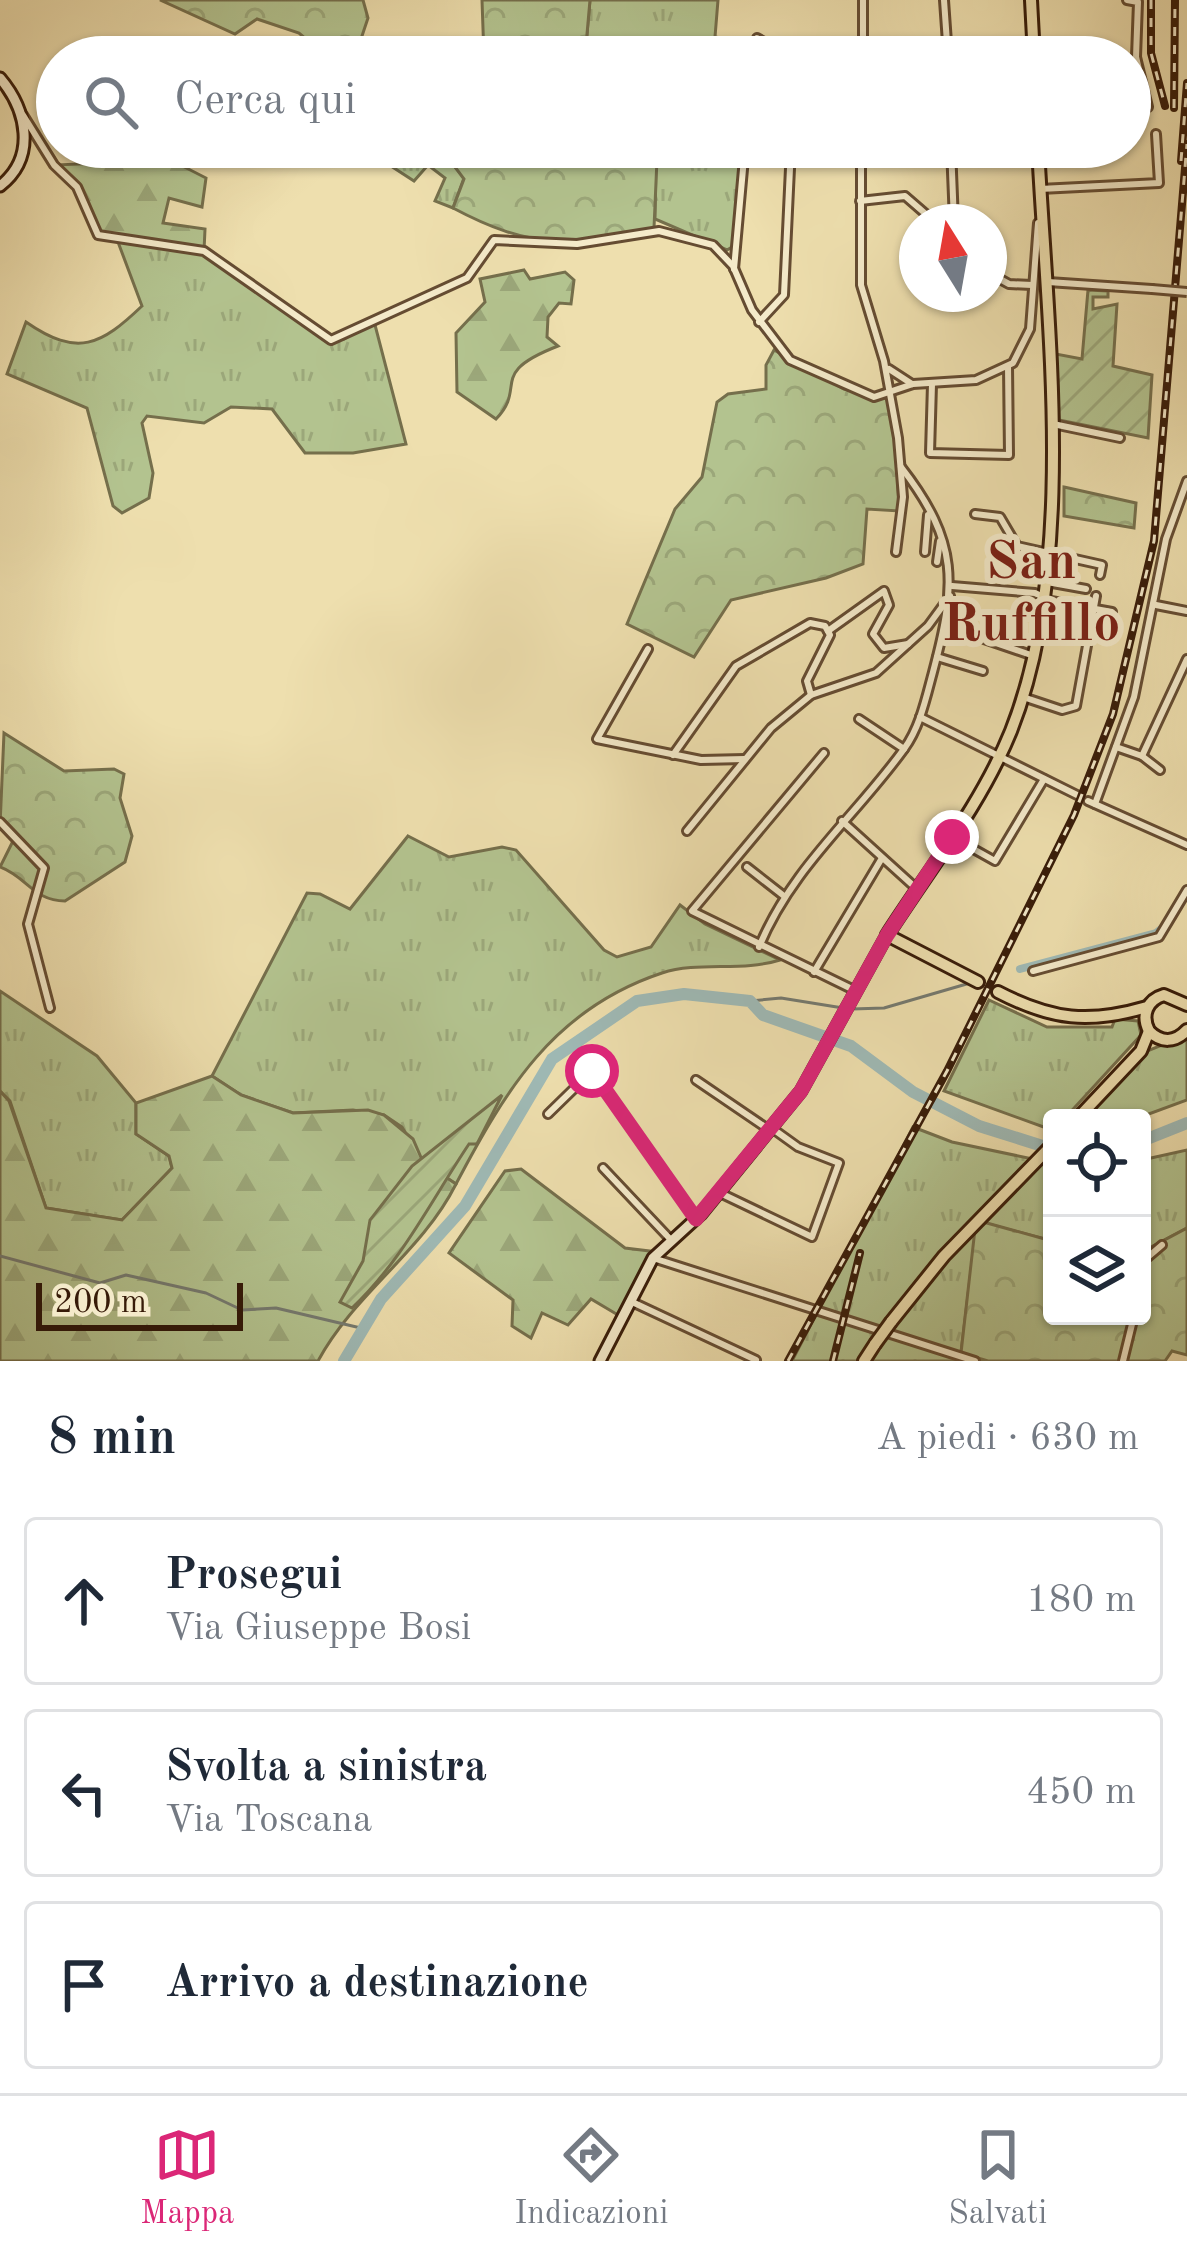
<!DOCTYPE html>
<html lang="it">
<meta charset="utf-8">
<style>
:root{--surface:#fff;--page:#f6f6f7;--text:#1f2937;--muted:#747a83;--line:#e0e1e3;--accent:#db2777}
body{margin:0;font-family:"Old Standard TT",serif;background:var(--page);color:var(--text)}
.controls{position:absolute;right:36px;bottom:36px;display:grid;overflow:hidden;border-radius:12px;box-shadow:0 3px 9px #0004}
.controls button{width:108px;height:108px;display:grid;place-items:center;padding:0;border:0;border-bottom:3px solid var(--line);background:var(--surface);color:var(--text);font:60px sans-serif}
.compass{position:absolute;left:899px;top:204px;width:108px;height:108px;border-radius:50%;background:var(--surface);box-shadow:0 3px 9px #0004;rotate:349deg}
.scale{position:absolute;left:36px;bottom:30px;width:207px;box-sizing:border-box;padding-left:12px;border:6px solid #371b08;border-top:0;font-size:33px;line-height:42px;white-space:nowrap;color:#371b08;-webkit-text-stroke:9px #f4eaca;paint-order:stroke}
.stop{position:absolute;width:36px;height:36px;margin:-27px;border:9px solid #db2777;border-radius:50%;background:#fff}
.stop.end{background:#db2777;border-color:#fff;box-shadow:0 3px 12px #0008}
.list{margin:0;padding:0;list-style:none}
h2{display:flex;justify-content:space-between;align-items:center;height:156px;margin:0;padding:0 48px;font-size:51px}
h2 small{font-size:39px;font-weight:400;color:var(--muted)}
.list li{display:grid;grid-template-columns:78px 1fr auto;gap:36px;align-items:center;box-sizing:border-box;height:168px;margin:0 24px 24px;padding:0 24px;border:3px solid var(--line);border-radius:12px}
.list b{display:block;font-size:45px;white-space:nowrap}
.list p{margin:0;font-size:39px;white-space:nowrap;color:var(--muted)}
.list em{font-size:39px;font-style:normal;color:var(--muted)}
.icon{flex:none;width:66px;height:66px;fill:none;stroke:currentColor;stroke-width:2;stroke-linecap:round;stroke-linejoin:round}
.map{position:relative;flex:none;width:1187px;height:1361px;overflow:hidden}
.search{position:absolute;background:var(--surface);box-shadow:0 3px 9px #0004;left:36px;right:36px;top:36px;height:132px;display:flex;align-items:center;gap:30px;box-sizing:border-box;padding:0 42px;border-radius:66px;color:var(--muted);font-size:45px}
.sheet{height:732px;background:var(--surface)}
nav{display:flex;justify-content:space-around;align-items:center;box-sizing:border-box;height:168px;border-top:3px solid var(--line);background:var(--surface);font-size:33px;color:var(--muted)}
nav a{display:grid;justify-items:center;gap:6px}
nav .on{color:var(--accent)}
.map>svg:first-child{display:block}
.grass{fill:url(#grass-tufts);stroke:#756f4c;stroke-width:3}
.forest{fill:url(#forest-firs);stroke:#756f4c;stroke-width:3}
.park{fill:url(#park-crowns);stroke:#756f4c;stroke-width:3}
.garden{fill:url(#garden-furrows);stroke:#756f4c;stroke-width:3}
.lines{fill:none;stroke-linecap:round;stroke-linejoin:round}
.stream{stroke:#757a70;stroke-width:3}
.canal{stroke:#9fbab6;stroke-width:8}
.river{stroke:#9fbab6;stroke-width:12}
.street-casing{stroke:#654c32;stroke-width:12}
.secondary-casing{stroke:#371b08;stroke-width:15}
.primary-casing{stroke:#371b08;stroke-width:16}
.street{stroke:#f4eaca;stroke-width:6}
.secondary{stroke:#f4eaca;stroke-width:9}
.primary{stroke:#eedfae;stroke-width:10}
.rail-casing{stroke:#371b08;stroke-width:8}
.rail{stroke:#f4eaca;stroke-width:3;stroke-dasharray:9;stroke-linecap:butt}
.street-bridge-casing{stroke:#654c32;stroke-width:12;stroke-linecap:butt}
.primary-bridge-casing{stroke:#371b08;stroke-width:16;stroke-linecap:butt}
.street-bridge{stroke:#f4eaca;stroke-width:6}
.primary-bridge{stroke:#eedfae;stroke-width:10}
.route{stroke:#db2777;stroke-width:15}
.labels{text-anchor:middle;stroke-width:12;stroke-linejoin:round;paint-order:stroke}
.district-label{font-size:54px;font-weight:bold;fill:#7a1f14;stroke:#f4eaca}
</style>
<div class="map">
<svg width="1187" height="1361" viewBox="0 0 1187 1361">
<defs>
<pattern id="grass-tufts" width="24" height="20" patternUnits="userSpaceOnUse" patternTransform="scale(3)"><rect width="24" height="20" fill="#b3c38f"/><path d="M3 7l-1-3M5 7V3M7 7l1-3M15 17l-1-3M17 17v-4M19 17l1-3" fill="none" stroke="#9ba77a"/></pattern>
<pattern id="forest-firs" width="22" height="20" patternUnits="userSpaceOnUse" patternTransform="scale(3)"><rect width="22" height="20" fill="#b3c38f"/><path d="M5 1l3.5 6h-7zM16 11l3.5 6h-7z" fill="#9ba77a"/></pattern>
<pattern id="park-crowns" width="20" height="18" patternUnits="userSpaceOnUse" patternTransform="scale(3)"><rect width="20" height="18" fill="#b3c38f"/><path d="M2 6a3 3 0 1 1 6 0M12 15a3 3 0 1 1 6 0" fill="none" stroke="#9ba77a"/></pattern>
<pattern id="garden-furrows" width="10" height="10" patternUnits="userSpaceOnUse" patternTransform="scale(3)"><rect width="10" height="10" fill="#b3c38f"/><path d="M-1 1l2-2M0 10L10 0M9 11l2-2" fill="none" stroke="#9ba77a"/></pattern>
</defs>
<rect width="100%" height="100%" fill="#eedfae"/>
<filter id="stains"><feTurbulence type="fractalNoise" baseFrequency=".00167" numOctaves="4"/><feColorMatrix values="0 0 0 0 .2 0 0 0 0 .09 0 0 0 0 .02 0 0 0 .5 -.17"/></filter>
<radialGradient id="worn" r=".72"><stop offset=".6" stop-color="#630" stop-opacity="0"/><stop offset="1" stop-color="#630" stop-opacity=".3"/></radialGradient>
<g class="grass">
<polygon points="590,0 718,0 715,37 751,43 750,57 585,57"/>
<polygon points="404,147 454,147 455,167 464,178 453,208 435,201 445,178 428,165 414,181 391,166"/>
<polygon points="584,147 743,147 737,244 727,250 655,219 656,159 589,156"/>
<path d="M118 242 198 251 228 264 334 338 344 339 374 321 406 444 353 453H305L272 409 231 407 204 423 147 416 142 423 153 473 149 498 122 513 113 506 87 408 7 374 26 322C78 358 101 345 142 306Z"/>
<path d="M408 836 449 857 502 847 516 850 604 950 617 957 651 947 680 905 705 924 780 960C742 972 699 961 662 973 553 1009 505 1091 456 1184L423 1162 402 1127 384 1115 353 1110 293 1113 241 1095 212 1076 307 893 320 894 350 909Z"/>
<polygon points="0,991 97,1056 136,1103 136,1134 169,1156 172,1168 122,1220 46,1208 10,1101 0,1091"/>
<polygon points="989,1000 1047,1027 1112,1027 1115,1019 1138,1021 1141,1035 1065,1118 1052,1118 1052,1130 944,1091"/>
<polygon points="1187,1035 1187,1100 1138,1118 1085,1118 1147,1051"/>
<polygon points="913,1127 952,1142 1052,1163 1052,1241 977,1221 961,1352 987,1361 792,1361"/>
<polygon points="1187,1150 1187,1228 1142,1252 1142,1160"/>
</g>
<g class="forest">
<polygon points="153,151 206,178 202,207 169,198 163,223 205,229 204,251 98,235 83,198 54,165 126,162"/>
<path d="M524 270 530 279 565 272 574 280 571 304 559 303 548 317 547 337 558 346C486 374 528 386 496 419L457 392 456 333 485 302 480 279Z"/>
<path d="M212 1076 241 1095 293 1113 368 1110 384 1115 413 1139 423 1162 456 1184C422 1252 354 1294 318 1361H0V1091L9 1101 46 1208 122 1220 172 1168 169 1156 136 1134V1103Z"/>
<polygon points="521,1169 625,1248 658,1252 623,1318 591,1299 568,1325 542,1313 531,1338 512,1326 513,1300 449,1253 505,1171"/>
</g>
<g class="park">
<polygon points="160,0 363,0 368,18 355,57 327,57 299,33 257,19 235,34"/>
<polygon points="482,0 590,0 585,57 484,57"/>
<path d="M454 147H584L589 156 622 150 657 159 654 228C570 247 530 249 453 208L464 179 455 167Z"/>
<polygon points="774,350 844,389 894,400 899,511 867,509 863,564 826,578 731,600 694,657 627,624 675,509 702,477 717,402 728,394 766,389 766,365"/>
<polygon points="1064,487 1136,503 1134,528 1064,516"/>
<path d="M4 733 64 771 114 769 124 774 120 798 132 836 125 862 65 901C34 901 27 877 0 867L14 839 0 826Z"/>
<polygon points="976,1220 1052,1241 1052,1316 1142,1316 1142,1252 1187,1228 1187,1355 1172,1351 1165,1361 988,1361 961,1353"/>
</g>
<g class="garden">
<polygon points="1088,290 1108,291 1108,297 1093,297 1093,309 1117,304 1113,366 1152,375 1148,438 1059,420 1056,354 1082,359"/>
<path d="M502 1095 477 1144H469C432 1199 402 1261 352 1308L340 1302 363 1261 370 1220 412 1166Z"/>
</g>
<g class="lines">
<g class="stream">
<polyline points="750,1001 781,998 843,1008"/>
<polyline points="852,1009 884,1008 970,983"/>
<polyline points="0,1256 100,1283 126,1275 206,1293 242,1310 276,1308 365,1329"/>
</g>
<polyline class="canal" points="1020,969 1156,933 1166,925"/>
<g class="river">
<polyline points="1142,1141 1187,1123"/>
<polyline points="344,1361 381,1299 465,1206 552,1059 637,1001 684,994 750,1001 763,1015 851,1046 913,1092 979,1126 1052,1149"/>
</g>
<defs>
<g id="street">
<polyline points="944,0 948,57"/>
<polyline points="1127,0 1138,2 1136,57 1148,107 1130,107"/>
<polyline points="751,57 757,38 790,57"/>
<polyline points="863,57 863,0"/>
<polyline points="23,115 54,165 77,187 98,235 204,251 331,340 467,278 494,240 577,244 659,231 713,245 733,266 752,310 790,360 874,397 913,384 976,380 1013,363 1030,329 1038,223"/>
<polyline points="861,147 861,285 884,361 898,438 903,497 896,552"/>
<polyline points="951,147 954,222"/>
<polyline points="1040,189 1159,183 1156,134"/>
<polyline points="860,201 905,196 935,222"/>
<polyline points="734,269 745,147"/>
<polyline points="989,273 1009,284 1032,285"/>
<polyline points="1048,282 1152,289"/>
<polyline points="759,322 784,295 791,147"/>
<polyline points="889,369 912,384"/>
<polyline points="932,384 930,453 1009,455 1008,366"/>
<polyline points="1053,424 1120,438"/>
<polyline points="975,514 1000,517 1017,546 1102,565 1100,575"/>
<polyline points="925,552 928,515"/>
<polyline points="937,562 940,541"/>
<polyline points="1047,582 1086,589"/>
<polyline points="952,586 1035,593 1051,601 1112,612"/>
<polyline points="1156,605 1187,611"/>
<polyline points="946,626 1031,655"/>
<polyline points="828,631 884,591 889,605 873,634 884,648 908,644"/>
<polyline points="648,649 597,739 701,760 745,759"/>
<polyline points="937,657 983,671"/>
<polyline points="1023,697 1062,710 1076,706 1096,596"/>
<polyline points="920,717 1077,795"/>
<polyline points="859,719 904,749"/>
<polyline points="1116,747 1142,756 1187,659"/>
<polyline points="824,753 692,911 856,991"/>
<polyline points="673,755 736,666 810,623 825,626 830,635 807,681 811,695"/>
<polyline points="1142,756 1160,770"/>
<polyline points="1088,801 1187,845"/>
<polyline points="1095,804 1134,697 1166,539 1187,481"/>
<polyline points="842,821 917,889"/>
<polyline points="0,822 44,868 28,924 50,1008"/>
<polyline points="687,831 771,728 811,695 876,673 928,626 950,596"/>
<polyline points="952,837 995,861 1044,779"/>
<polyline points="747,867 784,896"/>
<path d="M759 947C792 867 855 817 904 749 920 727 926 698 933 672 956 585 960 543 901 467"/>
<polyline points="1033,971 1159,937 1187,890"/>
<polyline points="814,972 882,858"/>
<polyline points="696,1080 768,1129"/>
<polyline points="548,1114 592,1071 696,1219"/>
<polyline points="603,1168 671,1240"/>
<polyline points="718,1192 812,1237 839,1163 798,1147 773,1129"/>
<polyline points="653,1258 975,1361"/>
<polyline points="1142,1262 1162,1245"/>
<polyline points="630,1301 756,1360"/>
<polyline points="1123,1361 1134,1316"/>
</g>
<g id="secondary">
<path d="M0 78C27 110 37 157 0 186"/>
<polyline points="600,1361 653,1258 701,1214 801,1091 887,935"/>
</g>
<g id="primary">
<polyline points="1031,0 1034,57"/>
<path d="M978 982 887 935C930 868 981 805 1011 731 1078 562 1047 326 1038 147"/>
<path d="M998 992C1052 1020 1089 1024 1147 1007"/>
<path d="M1187 1005 1164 995C1147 1000 1141 1015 1149 1031 1161 1043 1175 1043 1187 1030"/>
<polyline points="1078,1118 1141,1051 1149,1031"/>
<polyline points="891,1322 944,1256 1052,1145"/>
<polyline points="864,1361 875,1344"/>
</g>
</defs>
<use href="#street" class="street-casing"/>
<use href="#secondary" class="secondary-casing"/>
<use href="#primary" class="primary-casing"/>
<use href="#street" class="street"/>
<use href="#secondary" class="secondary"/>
<use href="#primary" class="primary"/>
<defs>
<g id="rail">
<polyline points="1151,0 1151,53 1165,106"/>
<polyline points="1174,108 1175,0"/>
<polyline points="1181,161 1187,83"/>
<polyline points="788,1361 947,1071 1074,815 1113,714 1154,541 1187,144"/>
<polyline points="833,1361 860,1253"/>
</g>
</defs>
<use href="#rail" class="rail-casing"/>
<use href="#rail" class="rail"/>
<defs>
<polyline id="street-bridge" points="1152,289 1187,292"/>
<polyline id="primary-bridge" points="875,1344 891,1322"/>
</defs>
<use href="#street-bridge" class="street-bridge-casing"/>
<use href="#primary-bridge" class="primary-bridge-casing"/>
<use href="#street-bridge" class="street-bridge"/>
<use href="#primary-bridge" class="primary-bridge"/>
</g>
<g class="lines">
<polyline class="route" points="592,1071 696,1219 801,1091 887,935 952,837"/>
</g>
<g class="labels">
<g class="district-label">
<text x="1031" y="578">San<tspan x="1031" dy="62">Ruffillo</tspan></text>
</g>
</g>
<rect width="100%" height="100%" filter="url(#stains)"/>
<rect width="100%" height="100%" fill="url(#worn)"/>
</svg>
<div class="controls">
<button><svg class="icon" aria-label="locate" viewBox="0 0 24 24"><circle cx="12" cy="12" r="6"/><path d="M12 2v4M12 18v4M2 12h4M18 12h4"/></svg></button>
<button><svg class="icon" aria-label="layers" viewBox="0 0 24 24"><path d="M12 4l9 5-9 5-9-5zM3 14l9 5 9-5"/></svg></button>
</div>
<svg class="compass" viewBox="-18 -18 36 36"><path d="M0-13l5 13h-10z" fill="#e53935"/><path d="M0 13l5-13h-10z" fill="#747a83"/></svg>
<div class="scale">200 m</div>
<div class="stop" style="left:592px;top:1071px"></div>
<div class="stop end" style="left:952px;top:837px"></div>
<div class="search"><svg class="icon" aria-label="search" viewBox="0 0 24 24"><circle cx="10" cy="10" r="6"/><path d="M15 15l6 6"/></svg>Cerca qui</div>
</div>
<section class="sheet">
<h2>8 min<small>A piedi · 630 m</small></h2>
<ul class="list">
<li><svg class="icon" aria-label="ahead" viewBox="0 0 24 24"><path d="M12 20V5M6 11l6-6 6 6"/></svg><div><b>Prosegui</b><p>Via Giuseppe Bosi</p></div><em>180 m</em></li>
<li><svg class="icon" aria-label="left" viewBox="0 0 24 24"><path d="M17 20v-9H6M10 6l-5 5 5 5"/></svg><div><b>Svolta a sinistra</b><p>Via Toscana</p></div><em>450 m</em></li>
<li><svg class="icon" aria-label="arrive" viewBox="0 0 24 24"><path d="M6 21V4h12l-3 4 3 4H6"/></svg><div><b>Arrivo a destinazione</b></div></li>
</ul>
</section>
<nav>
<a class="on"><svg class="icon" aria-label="map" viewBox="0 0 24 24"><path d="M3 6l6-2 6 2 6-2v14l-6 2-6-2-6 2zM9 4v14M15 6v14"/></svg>Mappa</a>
<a><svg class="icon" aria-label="directions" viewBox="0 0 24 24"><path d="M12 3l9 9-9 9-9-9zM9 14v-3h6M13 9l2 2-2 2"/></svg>Indicazioni</a>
<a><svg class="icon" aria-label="saved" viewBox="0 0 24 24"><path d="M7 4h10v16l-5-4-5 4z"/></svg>Salvati</a>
</nav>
